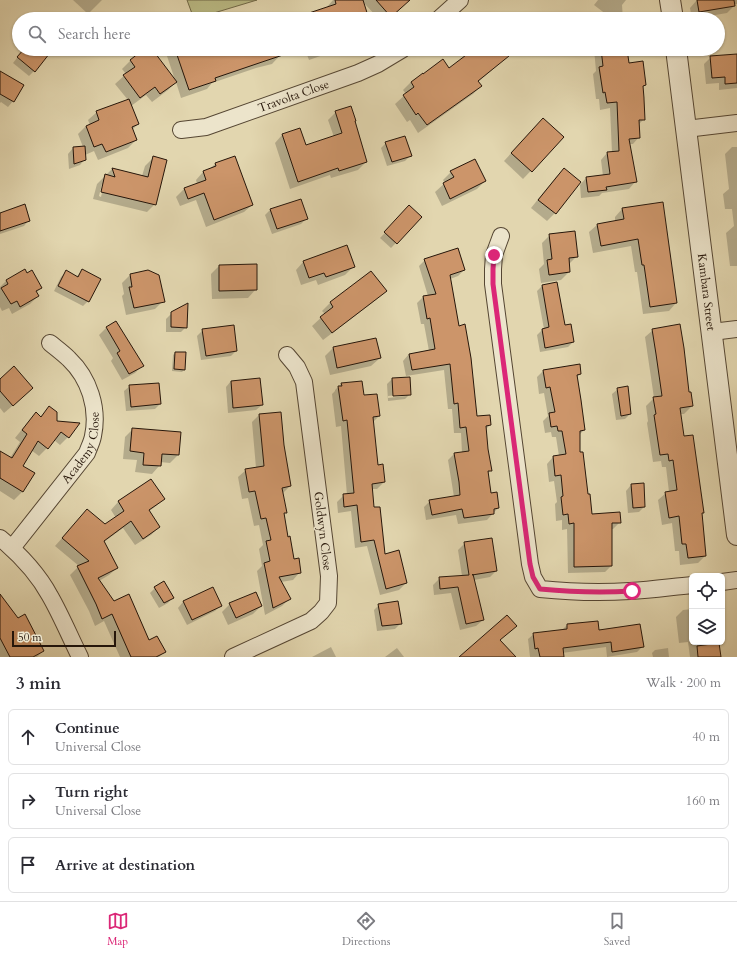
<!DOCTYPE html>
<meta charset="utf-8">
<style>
:root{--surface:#fff;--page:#f2f2f3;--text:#2b2b33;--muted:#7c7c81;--line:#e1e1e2;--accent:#db2777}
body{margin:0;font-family:Cardo,serif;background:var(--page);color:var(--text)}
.controls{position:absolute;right:12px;bottom:12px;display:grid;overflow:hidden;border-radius:6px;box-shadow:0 1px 3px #0004}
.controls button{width:36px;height:36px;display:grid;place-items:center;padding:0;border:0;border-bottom:1px solid var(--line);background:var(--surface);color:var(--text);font:20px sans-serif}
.scale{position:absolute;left:12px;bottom:10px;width:104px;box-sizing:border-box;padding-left:4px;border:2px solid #26160a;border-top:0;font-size:11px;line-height:14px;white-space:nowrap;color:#26160a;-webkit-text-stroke:3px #ece4cb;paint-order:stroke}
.stop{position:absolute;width:12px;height:12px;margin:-9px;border:3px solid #db2777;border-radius:50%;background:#fff}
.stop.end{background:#db2777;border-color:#fff;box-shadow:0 1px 4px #0008}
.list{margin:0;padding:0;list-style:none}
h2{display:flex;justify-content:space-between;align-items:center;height:52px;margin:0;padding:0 16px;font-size:17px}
h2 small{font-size:13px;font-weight:400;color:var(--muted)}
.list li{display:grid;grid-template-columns:26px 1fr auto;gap:12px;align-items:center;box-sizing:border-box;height:56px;margin:0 8px 8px;padding:0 8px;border:1px solid var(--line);border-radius:6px}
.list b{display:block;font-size:15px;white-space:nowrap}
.list p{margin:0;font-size:13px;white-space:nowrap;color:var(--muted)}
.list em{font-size:13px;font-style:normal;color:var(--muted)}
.icon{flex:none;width:22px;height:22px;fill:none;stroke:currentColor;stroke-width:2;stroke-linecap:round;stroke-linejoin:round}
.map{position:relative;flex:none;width:737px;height:657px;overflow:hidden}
.search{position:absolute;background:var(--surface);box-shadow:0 1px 3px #0004;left:12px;right:12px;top:12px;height:44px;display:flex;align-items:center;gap:10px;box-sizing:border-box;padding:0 14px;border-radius:22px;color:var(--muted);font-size:15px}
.sheet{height:244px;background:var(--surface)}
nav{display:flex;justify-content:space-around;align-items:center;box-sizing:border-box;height:56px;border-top:1px solid var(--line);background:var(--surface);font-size:11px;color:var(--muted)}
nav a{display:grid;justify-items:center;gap:2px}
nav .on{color:var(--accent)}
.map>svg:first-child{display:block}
.green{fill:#bbbc86;stroke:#706948}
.shadow{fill:#0003;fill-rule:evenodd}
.building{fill:#cc956a;stroke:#26160a}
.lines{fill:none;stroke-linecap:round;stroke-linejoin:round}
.minor-casing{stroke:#554633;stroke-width:18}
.tertiary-casing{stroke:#554633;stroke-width:22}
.minor{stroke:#ece4cb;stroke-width:16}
.tertiary{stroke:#ece4cb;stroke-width:20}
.route{stroke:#db2777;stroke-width:5}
.labels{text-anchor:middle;stroke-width:3;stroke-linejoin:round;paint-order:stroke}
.street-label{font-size:12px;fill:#26160a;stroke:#ece4cb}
</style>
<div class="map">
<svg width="737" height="657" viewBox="0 0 737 657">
<rect width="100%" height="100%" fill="#e2d6af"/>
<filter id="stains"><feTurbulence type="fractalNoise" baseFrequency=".005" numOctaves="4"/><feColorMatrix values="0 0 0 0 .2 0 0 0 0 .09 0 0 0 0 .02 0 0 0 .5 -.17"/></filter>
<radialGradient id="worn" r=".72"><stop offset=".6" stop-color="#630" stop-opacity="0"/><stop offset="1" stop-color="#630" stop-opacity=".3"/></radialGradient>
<polygon class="green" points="187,0 257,0 194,19"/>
<g class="shadow">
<polygon points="73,0 102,0 88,14"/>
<polygon points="333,0 409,0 388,19 379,19 362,1 368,19 294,19 327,8 327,7"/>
<polygon points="598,0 626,0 622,5 623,19 602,19 611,18 594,5"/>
<polygon points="697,0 737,0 737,4 735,4 735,5 727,13 692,19 690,8"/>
<polygon points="275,13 277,17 283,15 285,19 261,19 263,17"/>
<polygon points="24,49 48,49 34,71 29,76 13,63"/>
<polygon points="146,49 151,49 175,80 165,50 165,49 286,49 272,64 256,68 212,83 207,89 181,98 176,82 168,90 152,102 146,95 131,106 138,124 132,130 136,140 128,148 98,160 94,151 85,155 85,159 80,165 69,169 68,154 73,148 83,147 78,134 86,126 90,125 88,120 97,112 128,100 115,84 126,74 122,69 130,61"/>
<polygon points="292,49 334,49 329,53 309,60 306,52 295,56"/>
<polygon points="457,49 502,49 499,64 478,82 481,86 473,94 418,133 410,120 407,122 395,104 406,94 403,90 411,82 449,69 464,57"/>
<polygon points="594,49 626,49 628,64 645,85 642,88 644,119 639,124 639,137 633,144 629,144 635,182 629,189 602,193 599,196 581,198 580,185 586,178 603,176 601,160 607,153 612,153 610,108 600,110 599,99 596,99 593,74 596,71"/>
<polygon points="737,55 737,88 719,90 719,83 706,84 704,64 711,57"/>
<polygon points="0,77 13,101 8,107 1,102 0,103"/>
<polygon points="336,112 354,121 366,162 358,170 331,178 330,175 290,189 275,143 282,135 305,146 334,137 328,120"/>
<polygon points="535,127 563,137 523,179 504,161"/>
<polygon points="386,143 411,155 405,161 387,166 381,148"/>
<polygon points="732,147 737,147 737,266 730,266 726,233 734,226 732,209 725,209 723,194 729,189 725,154"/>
<polygon points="234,157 252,205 244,212 206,227 196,200 180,206 176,197 184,189 197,184 196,180 203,172 209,170 215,164"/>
<path d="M153 158 155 204 147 212 93 199 97 184 112 169 142 176 145 166ZM102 184H104L101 197 99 196Z"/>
<polygon points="564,169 555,213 547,221 531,208 556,177"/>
<polygon points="451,172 485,181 477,189 442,206 435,192 445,183 443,180"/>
<polygon points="410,207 421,217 391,248 380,238"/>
<polygon points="622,209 676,303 669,311 643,314 637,272 635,272 631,246 593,253 589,232 597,225 615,222 615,217"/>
<polygon points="270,210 306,219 301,224 272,234 265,215"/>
<polygon points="0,214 29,220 24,226 0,234"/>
<polygon points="550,235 577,256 569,264 569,272 561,280 541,283 539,269 544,264 542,243"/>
<polygon points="425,260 464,270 458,276 450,279 476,417 490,425 485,430 490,471 487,474 490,494 498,508 487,520 458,524 456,515 426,520 424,507 430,501 454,497 448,460 454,454 462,453 461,433 454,433 452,409 448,409 444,370 406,376 403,361 409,354 429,351 424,324 421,324 417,303 423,297 428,296 419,266"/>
<polygon points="304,261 353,267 345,275 318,285 316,280 301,285 296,270"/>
<polygon points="219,266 256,289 248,298 212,299 211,274"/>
<polygon points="83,270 88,301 83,306 54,291 61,277 66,272 76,277"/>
<polygon points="25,271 41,288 36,293 38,296 30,304 12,314 9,308 2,311 0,307 0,287 6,281"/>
<polygon points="371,272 385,291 377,299 323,340 312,326 325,314 322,311 330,303"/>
<polygon points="130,275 163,301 155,309 126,315 122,296 124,294 122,283"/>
<polygon points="542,286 573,342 568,347 540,352 537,335 542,330 544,329 537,291"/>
<polygon points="172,313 186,327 181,332 166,332 166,319"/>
<polygon points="106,328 142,366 135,373 122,380 111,361 113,358 99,335"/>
<polygon points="203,330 236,351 231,356 201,360 197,336"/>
<polygon points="653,330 688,393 692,406 684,414 680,414 683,437 703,512 701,514 705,556 698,563 680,565 679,551 675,551 672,523 662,525 658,500 666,493 669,492 666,467 662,467 661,461 653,462 647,423 648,421 646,406 654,398 645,337"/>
<polygon points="333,348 380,358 371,366 330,375 325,356"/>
<polygon points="175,353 184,370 182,372 172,371 173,355"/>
<polygon points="543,371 580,374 576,378 584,430 579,435 579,453 591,515 620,522 613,529 611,529 611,566 605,572 568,573 567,529 562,530 562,520 556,521 555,504 557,502 554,481 549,482 547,464 553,457 559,456 556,437 552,437 551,432 545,433 543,421 548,416 544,393 539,394 537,377"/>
<polygon points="259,379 262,405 256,410 228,413 226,387 231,381"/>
<path d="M392 379 410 394 405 399 388 401 387 384ZM406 394V396L388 398V396Z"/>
<polygon points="0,380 24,396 4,413 0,408"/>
<polygon points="341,384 363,396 379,416 373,422 377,466 384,482 377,489 371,489 373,508 384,555 406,583 399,590 380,595 367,546 355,548 351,511 338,513 337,502 344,495 347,495 341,426 336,427 332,394 335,391 335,390"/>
<polygon points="130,386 160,404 155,409 126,411 124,391"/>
<polygon points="618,389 630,414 625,419 616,420 612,394"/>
<polygon points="49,408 56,422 68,437 60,445 54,440 47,448 39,456 31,450 21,466 33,474 22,492 14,500 0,491 0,452 10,458 20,442 15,438 28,422 36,414 40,417"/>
<polygon points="280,413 283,446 290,486 283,493 285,512 283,514 288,538 294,560 300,572 293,580 281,582 289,599 282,606 265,615 257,571 262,566 259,549 263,545 259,525 254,526 248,498 242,499 238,477 246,470 256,468 252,422 259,415"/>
<polygon points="133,429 178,455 170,463 160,462 160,465 152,474 135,472 137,460 123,459 125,437"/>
<polygon points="151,480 164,499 156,506 148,512 159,527 151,535 135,545 123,528 104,542 117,568 109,575 99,581 114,602 149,641 165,651 159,657 120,657 104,621 95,626 89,611 70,575 79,566 55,546 87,510 105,526 116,518 111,510 118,502"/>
<polygon points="631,485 644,507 639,512 628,513 626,491"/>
<polygon points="465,543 496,571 490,577 474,580 483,620 476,626 460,630 451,593 434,595 433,585 440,578 462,576 458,550"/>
<polygon points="155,588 173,597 168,603 159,608 150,593"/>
<polygon points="212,588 221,605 215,611 187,625 178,608 183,602"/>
<polygon points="0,595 17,619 43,651 37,657 0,657"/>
<polygon points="230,604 261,606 253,614 228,625 222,612"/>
<polygon points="379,605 401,623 395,629 377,631 374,610"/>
<polygon points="692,609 692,642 718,642 720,657 690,657 688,642 679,643 676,617 683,610"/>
<polygon points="567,625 598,631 642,647 637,652 607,657 606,647 562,653 563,657 530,657 528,639 534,634 562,630"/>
<polygon points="331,647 336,657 312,657"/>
<polygon points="397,648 404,657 385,657"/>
<polygon points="668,648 669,657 653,657 652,653 655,650"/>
</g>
<g class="building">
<polygon points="335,0 363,0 369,19 298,19 297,17 336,4"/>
<polygon points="376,0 410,0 391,17"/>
<polygon points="697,0 734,0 735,6 699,12"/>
<polygon points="24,49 53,49 35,72 17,57"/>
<polygon points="144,49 152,49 177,82 160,94 155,87 140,98 123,75 135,67 130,60"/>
<polygon points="175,49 295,49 295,51 265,61 215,78 216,81 189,90"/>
<polygon points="474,49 503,49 509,56 478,81 482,86 427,125 418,113 416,115 403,95 414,87 411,82 423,73 423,74 443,59 449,68"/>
<polygon points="601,49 627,49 629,63 643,61 646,85 643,86 644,98 644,99 645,120 639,120 640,138 629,139 637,182 606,187 607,190 588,192 586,177 610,174 607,152 619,151 617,102 607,103 605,92 603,93 599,67 603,66"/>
<polygon points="737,54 737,83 725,84 725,77 712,78 710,56"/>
<polygon points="0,71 24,85 14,102 0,94"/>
<polygon points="129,99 139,124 132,127 137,140 106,152 102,144 94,147 86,126 99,120 96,111"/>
<polygon points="351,106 356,121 355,121 367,162 339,171 338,168 298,182 282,134 300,128 306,145 342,133 335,111"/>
<polygon points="543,118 564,137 532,172 511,153"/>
<polygon points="405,136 412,156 392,162 385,142"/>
<polygon points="85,146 86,160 74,164 73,147"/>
<polygon points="153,156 167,160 156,205 101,192 105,174 115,177 112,168 148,177"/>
<polygon points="235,156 253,205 214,220 204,193 188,199 184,188 206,180 203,171 216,166 215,163"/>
<polygon points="475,159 486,181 450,199 443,183 454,177 450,171"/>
<polygon points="564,168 581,182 556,214 538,200"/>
<polygon points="301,199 308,219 277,229 270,209"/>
<polygon points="663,202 677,303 650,307 644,265 642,265 638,239 601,246 597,224 624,219 622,208"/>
<polygon points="25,204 30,221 0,231 0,213"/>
<polygon points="409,205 422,217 397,244 384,232"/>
<polygon points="575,231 578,257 569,258 570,272 549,275 547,260 552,259 549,234"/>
<polygon points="347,245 355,267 326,277 324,273 309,278 303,261"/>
<polygon points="458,248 465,270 450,275 459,326 465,324 471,358 477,416 490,415 491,425 486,426 488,449 492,471 488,471 491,493 497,492 499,508 494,509 494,514 464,518 462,509 432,515 429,500 460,495 459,482 454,453 469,451 466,427 460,428 458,403 454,404 450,364 412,370 409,354 435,349 430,318 427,319 423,296 436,294 424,259"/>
<polygon points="257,264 257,290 219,291 219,265"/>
<polygon points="25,269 27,273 32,270 42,288 36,291 39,296 20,307 17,301 11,304 1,288 8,284 6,280"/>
<polygon points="82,269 101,279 89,302 58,286 66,270 78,277"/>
<polygon points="148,270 159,275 165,302 134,308 129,287 132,287 130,274"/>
<polygon points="371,271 387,291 332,333 320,317 333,307 330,302"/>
<polygon points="557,282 565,325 571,324 574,342 545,348 542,329 549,327 542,285"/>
<polygon points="188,303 187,328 171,327 171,312"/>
<polygon points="116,321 144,366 129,374 117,353 120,351 106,327"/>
<polygon points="680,324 684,348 689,392 691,392 693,406 680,408 684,436 693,435 704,513 702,513 706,556 688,558 686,544 682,544 679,516 669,518 665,492 677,490 673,460 669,461 668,454 660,455 654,415 656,414 653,397 662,396 656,354 652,329"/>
<polygon points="234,325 237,351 206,356 202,329"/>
<polygon points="376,338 381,358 337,368 333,347"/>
<polygon points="175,352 186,352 185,370 174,369"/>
<polygon points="580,364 581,374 577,375 581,400 585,430 580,431 580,452 583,452 588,494 590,494 592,514 620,512 621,523 612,523 612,566 574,567 574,523 569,524 568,514 563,515 561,497 563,496 561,475 555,476 553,456 566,454 562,431 558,431 557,426 551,427 549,413 555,412 550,387 546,388 543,370"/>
<polygon points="14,366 33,388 13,406 0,391 0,379"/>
<polygon points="410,377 411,395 393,396 392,378"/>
<polygon points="260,378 263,405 233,408 231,381"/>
<polygon points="362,381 364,395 377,394 380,416 373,417 378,465 383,464 385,482 372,484 374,507 380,507 385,554 399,550 407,583 386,589 374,540 361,542 357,505 344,507 343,494 354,493 347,420 343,421 338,386 342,386 341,383"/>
<polygon points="159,383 161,404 131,407 129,385"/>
<polygon points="628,386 631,414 621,416 617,388"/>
<polygon points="49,406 57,412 57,421 80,423 69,438 61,432 48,449 38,441 23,466 35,473 23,492 0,478 0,451 12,458 27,434 22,430 36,412 41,417"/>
<polygon points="281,412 284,445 291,486 282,488 287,513 284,513 288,537 290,536 294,559 299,558 301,573 279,577 291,599 273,608 264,563 270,561 266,541 271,540 266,518 261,519 255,491 249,492 245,469 264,466 259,414"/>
<polygon points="132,428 181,432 179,455 162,454 161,466 143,465 144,453 130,451"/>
<polygon points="151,479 165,499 149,510 160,527 143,539 131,521 104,541 118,568 98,578 114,601 129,594 149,640 157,636 166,652 156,657 131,657 112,614 102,619 96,604 77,566 89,561 62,538 87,509 105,524 124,511 118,501"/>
<polygon points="644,483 645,507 633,508 631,484"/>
<polygon points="492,538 497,571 472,575 473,574 484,620 466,624 458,587 440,589 439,577 469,575 464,542"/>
<polygon points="164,581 174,598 164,603 154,587"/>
<polygon points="213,587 222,606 192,620 183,601"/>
<polygon points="256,592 262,606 236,618 229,603"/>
<polygon points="0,594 18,618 25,614 44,651 33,657 10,657 0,638"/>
<polygon points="398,601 402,624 382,626 378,604"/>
<polygon points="507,615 517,626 500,640 516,657 459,657"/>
<polygon points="598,621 599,630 640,624 644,647 612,652 611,642 563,648 564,657 540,657 538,648 535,649 533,633 567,629 567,624"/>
<polygon points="719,643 721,657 698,657 697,646"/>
</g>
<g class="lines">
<defs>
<g id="minor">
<polyline points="439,19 460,0"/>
<polyline points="686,129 737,123"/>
<path id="s1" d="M181 130 206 127 358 73 378 64 403 49"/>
<path d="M501 236 494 255 493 269V284L530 564 533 577 540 589C570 592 600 593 630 591 651 590 671 587 692 585"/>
<polyline points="712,332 737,329"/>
<path d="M0 538C18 553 38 574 50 596 61 615 70 637 80 657"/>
<path id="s2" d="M12 548 87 453C89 447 92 442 93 436 99 408 89 378 69 359 63 353 56 348 50 343"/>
<polyline points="722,582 737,580"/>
<polyline points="233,657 311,621 321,612 328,603 329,576 304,382 297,367 287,355"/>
</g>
<g id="tertiary">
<polyline points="670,0 673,19"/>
<path id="s3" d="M676 49 737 535"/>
</g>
</defs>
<use href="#minor" class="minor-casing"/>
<use href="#tertiary" class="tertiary-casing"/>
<use href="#minor" class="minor"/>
<use href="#tertiary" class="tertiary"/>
</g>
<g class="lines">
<path class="route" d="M494 255 493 269V284L530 564 533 577 540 589C571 592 601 593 632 591"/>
</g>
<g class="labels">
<g class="street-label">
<text dy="4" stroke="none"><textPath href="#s1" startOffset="118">Travolta Close</textPath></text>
<text dy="4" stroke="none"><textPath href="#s3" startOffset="245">Kambara Street</textPath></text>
<text dy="4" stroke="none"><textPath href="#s2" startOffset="124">Academy Close</textPath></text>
<text transform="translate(323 531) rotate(83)" y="4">Goldwyn Close</text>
</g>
</g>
<rect width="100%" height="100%" filter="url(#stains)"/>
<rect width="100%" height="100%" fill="url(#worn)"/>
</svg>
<div class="controls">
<button><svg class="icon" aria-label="locate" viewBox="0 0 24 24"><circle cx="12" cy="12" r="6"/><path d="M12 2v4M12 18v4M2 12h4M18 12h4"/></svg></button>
<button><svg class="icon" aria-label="layers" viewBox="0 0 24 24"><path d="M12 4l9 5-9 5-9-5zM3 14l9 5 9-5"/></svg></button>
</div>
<div class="scale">50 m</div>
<div class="stop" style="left:632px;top:591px"></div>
<div class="stop end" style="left:494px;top:255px"></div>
<div class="search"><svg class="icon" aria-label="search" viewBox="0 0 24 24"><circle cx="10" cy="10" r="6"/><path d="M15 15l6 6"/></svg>Search here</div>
</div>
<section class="sheet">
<h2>3 min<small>Walk · 200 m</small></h2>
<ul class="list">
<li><svg class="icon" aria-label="ahead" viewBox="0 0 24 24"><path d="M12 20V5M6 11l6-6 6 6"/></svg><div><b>Continue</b><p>Universal Close</p></div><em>40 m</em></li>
<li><svg class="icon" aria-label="right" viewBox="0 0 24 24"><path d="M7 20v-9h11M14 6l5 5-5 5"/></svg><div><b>Turn right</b><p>Universal Close</p></div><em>160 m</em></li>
<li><svg class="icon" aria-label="arrive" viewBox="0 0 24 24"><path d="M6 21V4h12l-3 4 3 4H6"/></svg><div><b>Arrive at destination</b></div></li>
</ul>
</section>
<nav>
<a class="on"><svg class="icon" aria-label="map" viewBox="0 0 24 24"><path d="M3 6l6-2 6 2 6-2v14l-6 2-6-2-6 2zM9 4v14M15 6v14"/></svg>Map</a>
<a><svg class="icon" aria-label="directions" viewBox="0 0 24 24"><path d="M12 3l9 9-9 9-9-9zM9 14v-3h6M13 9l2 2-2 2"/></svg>Directions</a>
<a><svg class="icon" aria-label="saved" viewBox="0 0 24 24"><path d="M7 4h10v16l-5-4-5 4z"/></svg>Saved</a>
</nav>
